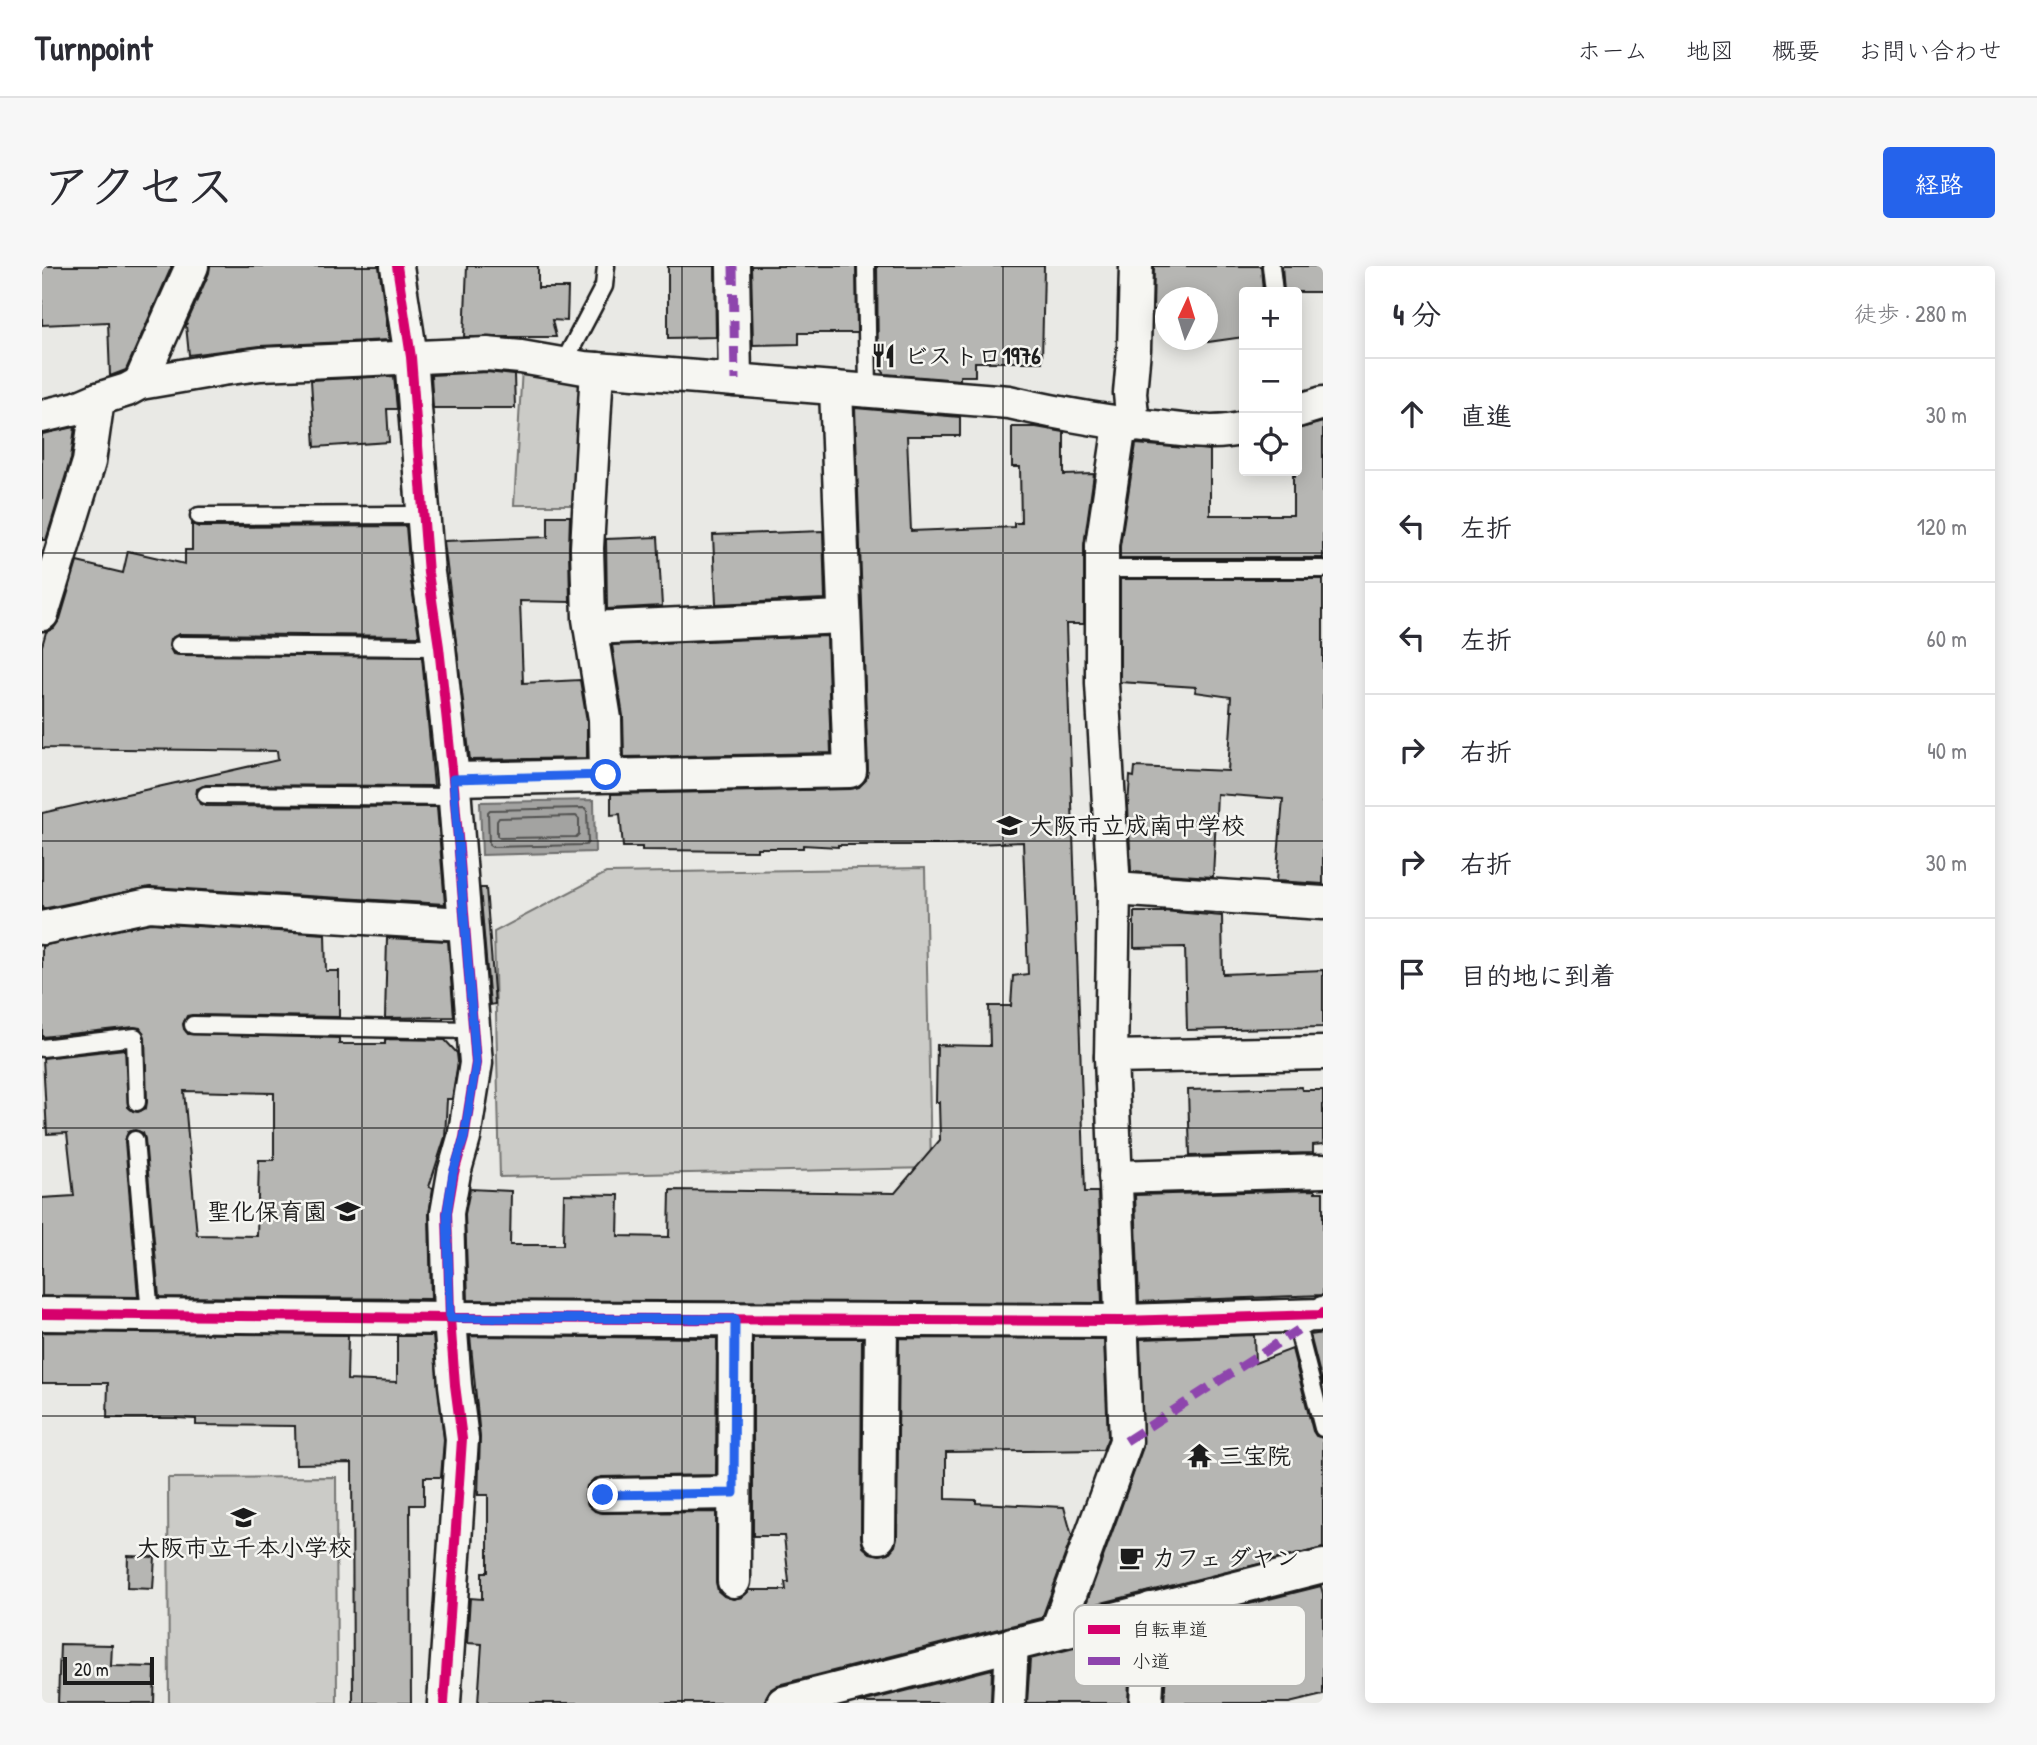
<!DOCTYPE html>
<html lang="ja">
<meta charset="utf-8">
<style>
:root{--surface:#fff;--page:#f7f7f7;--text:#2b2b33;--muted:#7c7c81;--line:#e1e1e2;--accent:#2563eb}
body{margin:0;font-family:"Patrick Hand","Klee One",sans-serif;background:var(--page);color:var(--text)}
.controls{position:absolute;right:21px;top:21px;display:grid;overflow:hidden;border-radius:7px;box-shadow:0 4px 18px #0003}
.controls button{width:63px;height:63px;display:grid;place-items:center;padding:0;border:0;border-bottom:2px solid var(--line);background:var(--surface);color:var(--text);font:35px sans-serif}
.compass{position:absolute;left:1113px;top:21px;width:63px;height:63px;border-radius:50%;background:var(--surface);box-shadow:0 4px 18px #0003;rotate:4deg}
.scale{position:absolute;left:21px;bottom:18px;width:91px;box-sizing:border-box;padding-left:7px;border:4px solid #1c1c1c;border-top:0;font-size:19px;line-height:24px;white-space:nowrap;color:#1c1c1c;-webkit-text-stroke:5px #f6f6f2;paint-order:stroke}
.stop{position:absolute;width:21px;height:21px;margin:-16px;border:5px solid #2563eb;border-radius:50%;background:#fff}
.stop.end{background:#2563eb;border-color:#fff;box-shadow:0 2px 7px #0008}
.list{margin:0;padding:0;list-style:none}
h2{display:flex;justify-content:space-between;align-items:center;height:91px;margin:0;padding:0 28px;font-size:30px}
h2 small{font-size:23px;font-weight:400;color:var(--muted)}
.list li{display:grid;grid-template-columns:46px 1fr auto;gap:21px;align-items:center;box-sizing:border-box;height:112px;padding:0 28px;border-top:2px solid var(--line)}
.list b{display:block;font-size:26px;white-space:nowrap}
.list em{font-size:23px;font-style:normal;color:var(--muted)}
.icon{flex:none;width:38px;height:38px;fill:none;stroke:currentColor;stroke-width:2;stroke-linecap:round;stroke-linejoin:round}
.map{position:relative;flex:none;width:1281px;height:1437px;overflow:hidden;border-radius:7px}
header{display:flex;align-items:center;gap:42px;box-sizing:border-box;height:98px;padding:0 35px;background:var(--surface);border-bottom:2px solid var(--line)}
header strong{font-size:33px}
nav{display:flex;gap:38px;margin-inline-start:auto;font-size:24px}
.intro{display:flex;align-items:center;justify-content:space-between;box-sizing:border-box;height:168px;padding:0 42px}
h1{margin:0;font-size:49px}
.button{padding:18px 32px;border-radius:7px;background:var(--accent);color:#fff;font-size:24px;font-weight:700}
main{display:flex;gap:42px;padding:0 42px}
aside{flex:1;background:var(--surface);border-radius:7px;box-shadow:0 4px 18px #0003}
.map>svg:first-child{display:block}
.green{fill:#cbcbc7;stroke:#747472;stroke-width:2}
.water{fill:#a3a3a1;stroke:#6d6d6c;stroke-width:2}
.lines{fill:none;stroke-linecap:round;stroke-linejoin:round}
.shore{stroke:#525251;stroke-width:2}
.building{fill:#b6b6b3;stroke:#1c1c1c;stroke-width:2;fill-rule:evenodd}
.lane-casing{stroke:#1c1c1c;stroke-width:21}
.street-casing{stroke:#1c1c1c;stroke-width:37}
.lane{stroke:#f6f6f2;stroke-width:16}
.street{stroke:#f6f6f2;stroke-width:32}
.quiet{stroke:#8e44ad;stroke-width:9;stroke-dasharray:18 9;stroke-linecap:butt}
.cycleway-casing{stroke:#f6f6f2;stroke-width:15}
.cycleway{stroke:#d6006c;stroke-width:10}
.route{stroke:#2563eb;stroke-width:9}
.grid{fill:none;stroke:#1c1c1c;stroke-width:2;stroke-opacity:0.55}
.labels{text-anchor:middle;stroke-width:5;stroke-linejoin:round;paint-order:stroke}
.poi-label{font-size:24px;font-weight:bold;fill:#1c1c1c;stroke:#f6f6f2;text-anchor:start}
.key{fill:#f6f6f2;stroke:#b5b5b2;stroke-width:2}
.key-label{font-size:19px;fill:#1c1c1c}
</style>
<header>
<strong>Turnpoint</strong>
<nav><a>ホーム</a><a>地図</a><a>概要</a><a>お問い合わせ</a></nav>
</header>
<div class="intro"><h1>アクセス</h1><a class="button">経路</a></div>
<main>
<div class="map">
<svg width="1281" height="1437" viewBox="0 0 1281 1437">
<rect width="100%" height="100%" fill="#e9e9e5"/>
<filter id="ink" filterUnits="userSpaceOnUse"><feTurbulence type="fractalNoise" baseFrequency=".0143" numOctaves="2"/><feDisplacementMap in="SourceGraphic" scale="14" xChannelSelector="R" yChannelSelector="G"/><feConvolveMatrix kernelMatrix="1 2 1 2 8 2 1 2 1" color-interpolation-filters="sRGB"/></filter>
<g filter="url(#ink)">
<g class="green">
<polygon points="480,102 538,112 534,239 472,239"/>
<polygon points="883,602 889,902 458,911 452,666 564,607"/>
<polygon points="294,1211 295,1437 127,1437 126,1212"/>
</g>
<polygon class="water" points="552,534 553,586 440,589 438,536"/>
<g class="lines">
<g class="shore">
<polygon points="543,542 545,545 546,576 544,579 450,581 447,579 446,546 448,544"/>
<polygon points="534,550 537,553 537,568 534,571 458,572 455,570 455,555 457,552"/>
</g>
</g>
<g class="building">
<polygon points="0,0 130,0 84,104 68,110 66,56 0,59"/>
<polygon points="168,0 337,0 347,74 218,80 147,89 144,59 167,7"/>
<polygon points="425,0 496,0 496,22 526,22 525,55 510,54 514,71 422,71"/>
<polygon points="626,0 673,0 674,71 626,72"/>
<polygon points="709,0 814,0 815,67 757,67 757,78 711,79"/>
<polygon points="835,0 1002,0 1000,96 933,96 933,110 918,110 918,114 843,108 836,99"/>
<polygon points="1112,0 1219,0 1221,26 1202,26 1202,71 1166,76 1166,32 1124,32 1124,42 1111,44"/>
<polygon points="1240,0 1281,0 1281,26 1242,26"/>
<polygon points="445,106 472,109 473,142 391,142 389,109"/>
<polygon points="352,110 355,143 345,143 347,176 273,181 269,114"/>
<polygon points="813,142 918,151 918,170 865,170 869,265 972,261 972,257 979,257 978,201 970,201 970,161 994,161 1022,166 1022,209 1052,208 1042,279 1042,358 1024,358 1043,926 1056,926 1060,1037 426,1034 423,948 428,923 469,925 468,979 521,979 522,928 577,929 576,970 627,971 628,924 853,927 898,874 897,836 894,836 895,779 948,780 947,740 969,740 971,710 986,708 981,576 907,579 796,579 796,581 761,579 761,582 715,582 715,585 600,584 600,581 581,581 578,548 569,549 569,528 808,523 817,521 824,514 826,504"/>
<polygon points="1281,156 1281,292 1078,292 1078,280 1094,178 1168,184 1168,249 1251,249 1251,209 1253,210 1253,205 1255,205 1255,163"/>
<polygon points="33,161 29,192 4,274 0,274 0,168"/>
<polygon points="506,250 528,250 527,282 528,336 478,335 481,417 538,414 545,455 545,492 428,494 402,275 506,271"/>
<polygon points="150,258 157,261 364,260 368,308 377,370 137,368 128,373 127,380 131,388 137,389 380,391 392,520 164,519 155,523 154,530 158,538 164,540 395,541 403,638 108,621 0,643 0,547 236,494 235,485 0,482 0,380 4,366 12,362 18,353 35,296 81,307 86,285 143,298 143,284 150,284"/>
<polygon points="781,265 783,333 674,338 671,269"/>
<polygon points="616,271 620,340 565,343 564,273"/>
<polygon points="1078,313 1281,313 1281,618 1234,615 1241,533 1175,528 1171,611 1089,606 1086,540 1088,510 1092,511 1093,501 1186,505 1190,445 1188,445 1189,431 1153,426 1154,421 1078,416"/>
<polygon points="785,370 789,487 582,491 581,450 570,379"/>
<polygon points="438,622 444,622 453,738 448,739"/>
<polygon points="1121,645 1180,650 1181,708 1281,704 1281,761 1145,764 1143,681 1092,682 1092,646 1123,646"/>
<path d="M108 657 283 668 284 705H297V751L150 749 145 750 141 758 142 763 146 768 297 772V778H343V773L403 774 415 787 416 796 410 833H405L403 871 387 921 391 922 387 948 389 1033 117 1031 103 873 101 867 93 864 86 866 83 875 96 1031 0 1030V932L32 930 25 867 5 868 1 792 83 783 86 841 91 845 96 846 104 842 105 836 103 771 98 762 92 761 0 771V680ZM142 825 232 827V894H217L215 970 155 969Z"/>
<polygon points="345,672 406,675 412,751 343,752"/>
<polygon points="1259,821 1260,824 1281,824 1281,878 1271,879 1271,887 1148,890 1146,824"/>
<polygon points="1273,924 1273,926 1281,926 1281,1029 1097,1036 1093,929"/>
<polygon points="0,1066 306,1069 305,1114 355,1116 355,1070 391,1070 402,1174 399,1211 382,1211 382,1239 368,1239 369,1437 311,1437 310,1197 254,1198 253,1160 154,1159 154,1153 133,1152 65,1152 66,1117 0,1117"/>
<polygon points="1281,1067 1281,1120 1268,1069"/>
<polygon points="1212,1069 1213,1097 1250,1083 1271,1165 1274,1170 1281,1172 1281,1282 1043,1341 1101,1181 1098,1073"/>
<polygon points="428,1070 675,1072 674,1209 560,1211 552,1213 545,1220 543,1230 546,1239 553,1245 561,1247 674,1246 674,1316 676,1325 682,1330 691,1333 700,1331 708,1324 744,1324 743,1316 747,1316 742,1270 711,1270 711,1072 820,1072 819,1271 821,1281 828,1287 838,1289 847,1287 853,1280 855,1271 857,1072 1062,1073 1066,1172 1061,1184 904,1186 904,1233 934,1234 934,1237 1022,1241 1030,1270 1000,1352 736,1419 728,1424 724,1431 723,1437 436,1437 440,1378 425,1377 428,1332 440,1333 440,1306 446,1306 446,1229 436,1229 438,1171"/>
<polygon points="86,1290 113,1291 111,1323 85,1322"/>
<polygon points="1279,1320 1281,1328 1281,1429 1247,1437 1122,1437 1127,1358"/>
<polygon points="1089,1368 1086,1437 985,1437 988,1393"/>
<polygon points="18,1378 70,1379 69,1400 113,1401 112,1437 16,1437"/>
<polygon points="950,1403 949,1437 816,1437"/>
</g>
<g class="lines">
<defs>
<g id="lane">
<polyline points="824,0 826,125"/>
<polyline points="1229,0 1232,26"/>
<polyline points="521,98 562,20 564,0"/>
<polyline points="157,250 380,249"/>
<polyline points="1059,303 1281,303"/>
<polyline points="137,379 397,381"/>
<polyline points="164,529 413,531"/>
<polyline points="151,759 430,764"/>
<polyline points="0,782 93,771 95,836"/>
<polyline points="93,874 108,1049"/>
<polyline points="1271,1055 1256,1064 1281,1162"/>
</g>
<g id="street">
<polyline points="355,0 369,91 386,307 397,381 412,522 434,797 422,872 412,907 405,947 408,1052 413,1119 420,1173 402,1437"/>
<polyline points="691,0 693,114"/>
<polyline points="555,103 545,282 547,353 563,453 564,509"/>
<polyline points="98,117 150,0"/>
<polyline points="1255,145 1281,137"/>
<path d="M0 150 35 142 56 133 85 124 98 117 180 103 219 98 445 88 479 91 542 102 967 136C1019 148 1069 157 1122 162 1150 165 1175 169 1202 162"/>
<polyline points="1091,160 1088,127 1092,83 1094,0"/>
<polyline points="0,348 47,196 56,133"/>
<polyline points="549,362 801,351"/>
<polyline points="411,513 808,505 794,122"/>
<polyline points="1072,623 1281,637"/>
<polyline points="0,662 107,639 422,658"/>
<polyline points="1069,791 1281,787"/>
<polyline points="1073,911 1281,905"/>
<polyline points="0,1048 408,1052 1080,1055 1279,1049 1281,1047"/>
<polyline points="561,1229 692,1227"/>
<polyline points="837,1271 839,1054"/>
<polyline points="692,1315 693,1053"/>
<polyline points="1014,1367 1084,1175 1069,791 1072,623 1060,417 1060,279 1078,159"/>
<polyline points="741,1437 1281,1300"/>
<polyline points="967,1437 970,1378"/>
<polyline points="1104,1437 1109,1343"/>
</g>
</defs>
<use href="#lane" class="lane-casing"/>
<use href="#street" class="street-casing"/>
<use href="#lane" class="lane"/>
<use href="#street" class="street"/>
<g class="quiet">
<polyline points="691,0 693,114"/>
<polyline points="1084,1175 1256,1064"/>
</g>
<defs>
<g id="cycleway">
<polyline points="355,0 369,91 386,307 397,381 412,522 434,797 422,872 412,907 405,947 408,1052 413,1119 420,1173 402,1437"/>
<polyline points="0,1048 408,1052 1080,1055 1279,1049 1281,1047"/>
</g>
</defs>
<use href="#cycleway" class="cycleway-casing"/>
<use href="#cycleway" class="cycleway"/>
</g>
</g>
<g class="lines" filter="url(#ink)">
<polyline class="route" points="561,1229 692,1227 693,1053 408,1052 405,947 411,907 422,872 434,797 411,513 564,509"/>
</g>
<path class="grid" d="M320 0V1437M640 0V1437M961 0V1437M0 287H1281M0 575H1281M0 862H1281M0 1150H1281"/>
<defs>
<symbol id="restaurant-bare" viewBox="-9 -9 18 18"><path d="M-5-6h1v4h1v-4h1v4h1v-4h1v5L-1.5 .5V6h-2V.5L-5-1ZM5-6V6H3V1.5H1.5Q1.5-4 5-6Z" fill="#1c1c1c" stroke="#f6f6f2" stroke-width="2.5" paint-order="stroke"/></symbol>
<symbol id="school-bare" viewBox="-9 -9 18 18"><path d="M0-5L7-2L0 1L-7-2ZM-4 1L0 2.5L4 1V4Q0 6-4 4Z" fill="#1c1c1c" stroke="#f6f6f2" stroke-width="2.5" paint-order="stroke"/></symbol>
<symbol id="temple-bare" viewBox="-9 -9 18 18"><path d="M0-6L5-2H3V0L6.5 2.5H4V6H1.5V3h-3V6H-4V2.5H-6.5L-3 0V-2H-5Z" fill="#1c1c1c" stroke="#f6f6f2" stroke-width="2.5" paint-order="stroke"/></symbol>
<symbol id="cafe-bare" viewBox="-9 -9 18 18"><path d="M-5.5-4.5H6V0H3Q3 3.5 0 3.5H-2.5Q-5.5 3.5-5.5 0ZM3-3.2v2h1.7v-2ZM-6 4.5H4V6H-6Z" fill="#1c1c1c" stroke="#f6f6f2" stroke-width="2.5" paint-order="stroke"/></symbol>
</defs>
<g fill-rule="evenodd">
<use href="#restaurant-bare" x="824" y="72" width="35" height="35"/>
<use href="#school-bare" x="950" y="542" width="35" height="35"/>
<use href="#school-bare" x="288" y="928" width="35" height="35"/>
<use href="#temple-bare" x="1140" y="1172" width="35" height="35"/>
<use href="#school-bare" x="184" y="1234" width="35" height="35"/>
<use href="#cafe-bare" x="1072" y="1274" width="35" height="35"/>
</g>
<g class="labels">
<g class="poi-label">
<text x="862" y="98">ビストロ1976</text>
<text x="987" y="568">大阪市立成南中学校</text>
<text x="285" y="954" text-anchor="end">聖化保育園</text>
<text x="1177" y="1198">三宝院</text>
<text x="202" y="1290" text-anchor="middle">大阪市立千本小学校</text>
<text x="1110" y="1300">カフェ ダヤン</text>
</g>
</g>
<rect x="1032" y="1339" width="232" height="81" rx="10" class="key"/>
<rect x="1046" y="1359" width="32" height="9" fill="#d6006c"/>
<rect x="1046" y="1391" width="32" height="8" fill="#8e44ad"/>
<g class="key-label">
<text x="1090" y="1370">自転車道</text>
<text x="1090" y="1402">小道</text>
</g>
</svg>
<div class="controls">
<button>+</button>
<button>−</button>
<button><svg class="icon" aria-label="locate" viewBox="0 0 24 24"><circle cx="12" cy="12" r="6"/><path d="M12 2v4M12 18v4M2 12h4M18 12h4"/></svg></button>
</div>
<svg class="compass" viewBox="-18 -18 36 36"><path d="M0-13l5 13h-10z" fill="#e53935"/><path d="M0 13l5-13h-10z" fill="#7c7c81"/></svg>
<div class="scale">20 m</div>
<div class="stop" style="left:564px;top:509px"></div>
<div class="stop end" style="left:561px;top:1229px"></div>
</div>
<aside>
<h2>4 分<small>徒歩 · 280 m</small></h2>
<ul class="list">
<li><svg class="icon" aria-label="ahead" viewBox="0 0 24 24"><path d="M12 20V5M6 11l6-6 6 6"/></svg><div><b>直進</b></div><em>30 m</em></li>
<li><svg class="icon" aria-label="left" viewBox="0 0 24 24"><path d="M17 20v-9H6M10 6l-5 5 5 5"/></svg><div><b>左折</b></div><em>120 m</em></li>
<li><svg class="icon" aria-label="left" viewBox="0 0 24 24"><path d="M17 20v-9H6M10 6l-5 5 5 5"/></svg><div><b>左折</b></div><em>60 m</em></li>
<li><svg class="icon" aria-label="right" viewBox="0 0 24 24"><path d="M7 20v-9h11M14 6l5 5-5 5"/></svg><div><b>右折</b></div><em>40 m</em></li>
<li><svg class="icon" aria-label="right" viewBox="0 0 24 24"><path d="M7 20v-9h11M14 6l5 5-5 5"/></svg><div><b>右折</b></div><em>30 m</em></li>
<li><svg class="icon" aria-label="arrive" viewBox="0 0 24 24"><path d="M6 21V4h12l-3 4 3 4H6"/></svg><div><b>目的地に到着</b></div></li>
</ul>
</aside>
</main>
